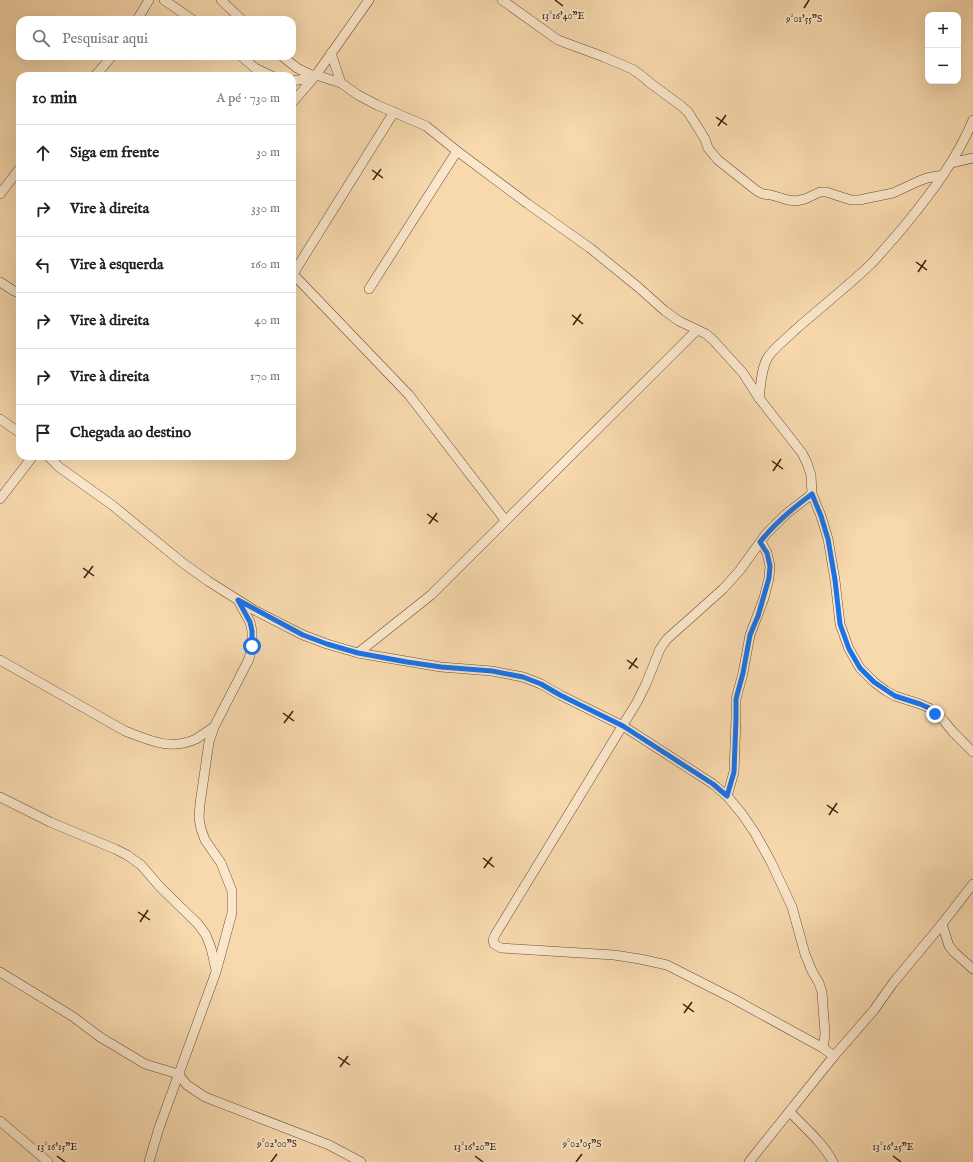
<!DOCTYPE html>
<html lang="pt">
<meta charset="utf-8">
<style>
:root{--surface:#fff;--page:#f6f6f6;--text:#222;--muted:#767676;--line:#e0e0e0}
body{margin:0;font-family:"IM FELL English",serif;background:var(--page);color:var(--text)}
.controls{position:absolute;right:12px;top:12px;display:grid;overflow:hidden;border-radius:8px;box-shadow:0 4px 16px #0002}
.controls button{width:36px;height:36px;display:grid;place-items:center;padding:0;border:0;border-bottom:1px solid var(--line);background:var(--surface);color:var(--text);font:20px sans-serif}
.stop{position:absolute;width:12px;height:12px;margin:-9px;border:3px solid #1a73e8;border-radius:50%;background:#fff}
.stop.end{background:#1a73e8;border-color:#fff;box-shadow:0 1px 4px #0008}
.list{margin:0;padding:0;list-style:none}
h2{display:flex;justify-content:space-between;align-items:center;height:52px;margin:0;padding:0 16px;font-size:17px}
h2 small{font-size:13px;font-weight:400;color:var(--muted)}
.list li{display:grid;grid-template-columns:26px 1fr auto;gap:12px;align-items:center;box-sizing:border-box;height:56px;padding:0 16px;border-top:1px solid var(--line)}
.list b{display:block;font-size:15px;white-space:nowrap}
.list em{font-size:13px;font-style:normal;color:var(--muted)}
.icon{flex:none;width:22px;height:22px;fill:none;stroke:currentColor;stroke-width:2;stroke-linecap:round;stroke-linejoin:round}
.map{position:relative;flex:none;width:973px;height:1162px;overflow:hidden}
.search{position:absolute;background:var(--surface);box-shadow:0 4px 16px #0002;left:16px;top:16px;width:280px;height:44px;display:flex;align-items:center;gap:10px;box-sizing:border-box;padding:0 14px;border-radius:12px;color:var(--muted);font-size:15px}
.panel{position:absolute;background:var(--surface);box-shadow:0 4px 16px #0002;left:16px;top:72px;width:280px;height:388px;border-radius:12px}
.map>svg:first-child{display:block}
.lines{fill:none;stroke-linecap:round;stroke-linejoin:round}
.minor-casing{stroke:#674e36;stroke-width:10}
.minor{stroke:#fae6ca;stroke-width:9}
.route{stroke:#1a73e8;stroke-width:5}
.ticks{fill:none;stroke:#37200e;stroke-width:1.5}
.ticks-label{font-size:10px;text-anchor:middle;fill:#37200e;stroke:#fae6ca;stroke-width:4;stroke-linejoin:round;paint-order:stroke}
</style>
<div class="map">
<svg width="973" height="1162" viewBox="0 0 973 1162">
<rect width="100%" height="100%" fill="#f8d9ae"/>
<filter id="stains"><feTurbulence type="fractalNoise" baseFrequency=".005" numOctaves="4"/><feColorMatrix values="0 0 0 0 .2 0 0 0 0 .09 0 0 0 0 .02 0 0 0 .5 -.17"/></filter>
<radialGradient id="worn" r=".72"><stop offset=".6" stop-color="#630" stop-opacity="0"/><stop offset="1" stop-color="#630" stop-opacity=".3"/></radialGradient>
<g class="lines">
<defs>
<g id="minor">
<polyline points="164,0 193,20"/>
<polyline points="221,0 242,20"/>
<polyline points="502,0 558,40 604,57 632,69 642,76 650,83 680,105 688,112 705,139 708,148 712,153 718,160 757,191 763,194 771,195 788,200 796,201 805,199 820,192 826,192 851,200 859,200 893,193 919,181 927,178 943,175"/>
<polyline points="137,20 149,0"/>
<polyline points="331,53 341,83"/>
<polyline points="241,56 255,68 272,76"/>
<polyline points="282,56 297,68 311,75 316,75 341,83 358,95 377,105 426,126 457,151 528,204 590,248 638,287 665,311 679,321 706,334 713,340 743,373 759,398 802,453 807,463 811,475 812,494 821,516 828,539 835,580 840,624 849,649 860,668 874,682 886,691 895,696 920,704 929,708 944,721 953,732 973,752"/>
<polyline points="95,76 112,56"/>
<polyline points="292,81 305,79 311,75"/>
<polyline points="292,103 316,75 369,0"/>
<polyline points="951,163 973,158"/>
<polyline points="0,194 20,168"/>
<polyline points="292,273 409,395 505,520"/>
<polyline points="293,274 394,112"/>
<polyline points="0,282 14,291 20,293"/>
<polyline points="369,289 457,151"/>
<path d="M759 398C761 385 761 368 768 357 775 347 786 339 794 331 820 308 847 287 872 263 884 250 895 237 906 224 932 192 957 159 973 120"/>
<polyline points="0,419 20,433"/>
<polyline points="48,456 59,467 112,505 183,563 208,581 254,610 303,635 327,644 358,653 441,667 492,671 523,677 541,684 560,695 623,726 713,784 727,796 742,814 755,833 771,862 786,894 792,907 805,954 812,971 819,983 822,992 825,1034 823,1048"/>
<polyline points="812,494 786,514 766,534 740,570 723,589 667,639 660,649 646,684 637,702 495,935 493,940 494,944 501,948 614,955 640,959 667,965 732,998 823,1048 834,1056"/>
<polyline points="0,499 33,456"/>
<polyline points="358,653 431,595 697,330"/>
<path d="M0 660 125 731C149 740 170 751 196 739 202 735 208 731 214 727"/>
<polyline points="727,796 734,772 736,719 736,699 743,673 750,635 764,598 769,578 770,566 767,553 761,542"/>
<polyline points="0,797 50,822 115,849 127,855 141,865 160,887 198,924 206,935 211,948 216,970"/>
<polyline points="942,924 949,946 954,952 973,969"/>
<polyline points="0,972 72,1016 100,1037 145,1064 178,1074 187,1085 205,1097 329,1145 361,1162"/>
<path d="M790 1112C805 1128 823 1143 833 1162"/>
<polyline points="0,1121 48,1162"/>
<polyline points="149,1162 159,1128 216,972 232,913 232,891 221,863 205,840 201,829 199,818 200,804 209,742 214,727 249,659 252,645 252,631 250,622 239,602"/>
<polyline points="749,1162 834,1056 874,1010 893,983 942,924 973,884"/>
</g>
</defs>
<use href="#minor" class="minor-casing"/>
<use href="#minor" class="minor"/>
</g>
<g class="lines">
<path class="route" d="M252 646V631L250 622 238 600 303 635 327 644 358 653 407 662 441 667 492 671 523 677 541 684 560 695 623 726 713 784 727 796 734 772 736 719V699L743 673 750 635 758 616 769 578 770 566 767 553 760 542C775 523 793 508 812 494L821 516 828 539 835 580 840 624 849 649 860 668 874 682 895 696 920 704 929 708 935 714"/>
</g>
<path class="ticks" d="M555 0 563 6M804 8 809 0M716 117 727 125M718 126 726 115M372 170 383 178M373 180 381 169M916 262 927 270M918 272 926 260M572 315 583 324M573 325 581 314M772 461 783 469M773 471 781 459M427 514 438 522M429 524 437 513M83 568 94 576M84 578 93 566M627 660 638 668M629 669 637 658M283 713 294 721M284 723 293 711M827 805 838 813M829 815 837 803M483 858 494 867M484 868 492 857M138 912 150 920M140 922 148 910M683 1004 694 1012M684 1013 692 1002M338 1057 350 1065M340 1067 348 1056M57 1156 65 1162M475 1156 483 1162M893 1156 901 1162M271 1162 277 1154M576 1162 582 1154"/>
<g class="ticks-label">
<text x="563" y="19">13°16'40"E</text>
<text x="804" y="22">9°01'55"S</text>
<text x="277" y="1147">9°02'00"S</text>
<text x="582" y="1147">9°02'05"S</text>
<text x="57" y="1150">13°16'15"E</text>
<text x="475" y="1150">13°16'20"E</text>
<text x="893" y="1150">13°16'25"E</text>
</g>
<rect width="100%" height="100%" filter="url(#stains)"/>
<rect width="100%" height="100%" fill="url(#worn)"/>
</svg>
<div class="controls">
<button>+</button>
<button>−</button>
</div>
<div class="stop" style="left:252px;top:646px"></div>
<div class="stop end" style="left:935px;top:714px"></div>
<div class="search"><svg class="icon" aria-label="search" viewBox="0 0 24 24"><circle cx="10" cy="10" r="6"/><path d="M15 15l6 6"/></svg>Pesquisar aqui</div>
<section class="panel">
<h2>10 min<small>A pé · 730 m</small></h2>
<ul class="list">
<li><svg class="icon" aria-label="ahead" viewBox="0 0 24 24"><path d="M12 20V5M6 11l6-6 6 6"/></svg><div><b>Siga em frente</b></div><em>30 m</em></li>
<li><svg class="icon" aria-label="right" viewBox="0 0 24 24"><path d="M7 20v-9h11M14 6l5 5-5 5"/></svg><div><b>Vire à direita</b></div><em>330 m</em></li>
<li><svg class="icon" aria-label="left" viewBox="0 0 24 24"><path d="M17 20v-9H6M10 6l-5 5 5 5"/></svg><div><b>Vire à esquerda</b></div><em>160 m</em></li>
<li><svg class="icon" aria-label="right" viewBox="0 0 24 24"><path d="M7 20v-9h11M14 6l5 5-5 5"/></svg><div><b>Vire à direita</b></div><em>40 m</em></li>
<li><svg class="icon" aria-label="right" viewBox="0 0 24 24"><path d="M7 20v-9h11M14 6l5 5-5 5"/></svg><div><b>Vire à direita</b></div><em>170 m</em></li>
<li><svg class="icon" aria-label="arrive" viewBox="0 0 24 24"><path d="M6 21V4h12l-3 4 3 4H6"/></svg><div><b>Chegada ao destino</b></div></li>
</ul>
</section>
</div>
